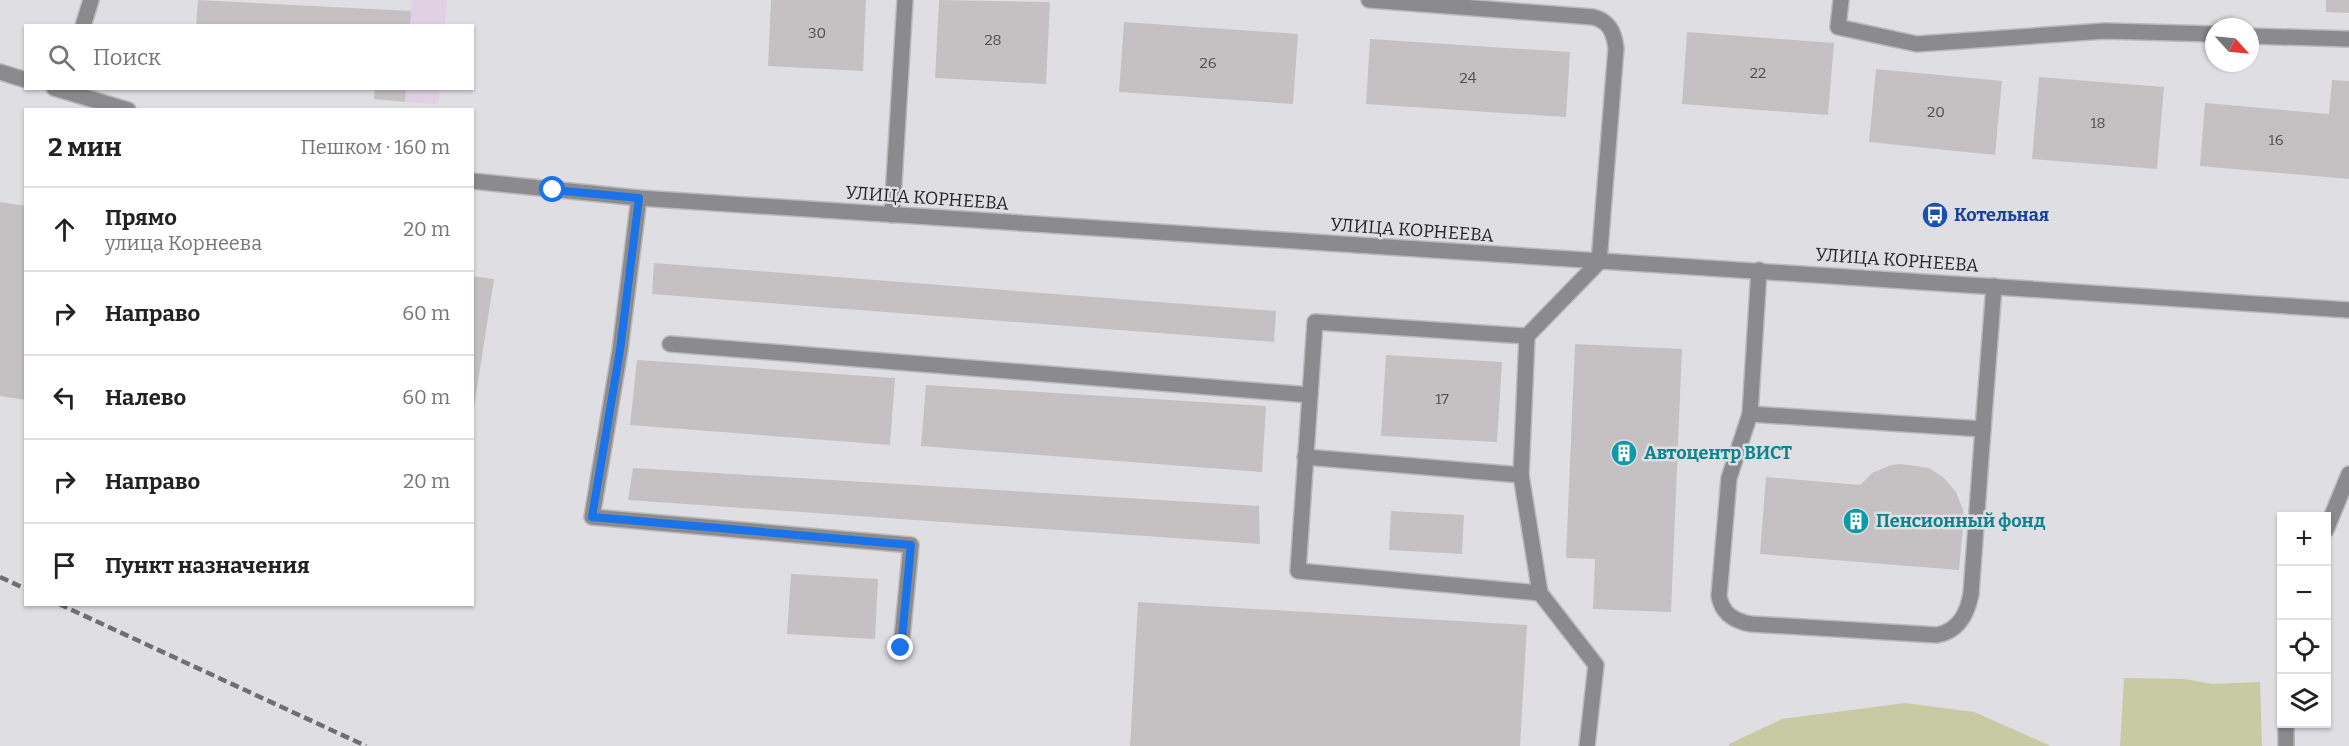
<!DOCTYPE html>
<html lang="ru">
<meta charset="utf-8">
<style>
:root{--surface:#fff;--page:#f2f2f2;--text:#222;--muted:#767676;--line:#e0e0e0}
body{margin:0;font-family:Bitter,serif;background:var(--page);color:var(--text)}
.controls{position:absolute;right:18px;bottom:18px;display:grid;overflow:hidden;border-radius:0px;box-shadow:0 2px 4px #0004}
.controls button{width:54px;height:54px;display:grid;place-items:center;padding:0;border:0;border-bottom:2px solid var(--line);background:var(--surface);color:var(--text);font:30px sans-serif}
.compass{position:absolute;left:2205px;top:18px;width:54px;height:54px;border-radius:50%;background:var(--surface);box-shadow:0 2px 4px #0004;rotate:117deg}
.stop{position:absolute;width:18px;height:18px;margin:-14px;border:4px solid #1a73e8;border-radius:50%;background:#fff}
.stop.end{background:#1a73e8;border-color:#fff;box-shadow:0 2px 6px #0008}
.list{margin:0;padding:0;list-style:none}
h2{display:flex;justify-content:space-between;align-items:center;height:78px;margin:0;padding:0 24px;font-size:26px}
h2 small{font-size:20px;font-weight:400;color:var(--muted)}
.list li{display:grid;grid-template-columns:39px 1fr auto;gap:18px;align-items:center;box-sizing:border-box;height:84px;padding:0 24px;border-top:2px solid var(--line)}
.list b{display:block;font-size:22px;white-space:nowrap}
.list p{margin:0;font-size:20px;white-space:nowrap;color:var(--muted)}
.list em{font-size:20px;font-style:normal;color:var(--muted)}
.icon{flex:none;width:33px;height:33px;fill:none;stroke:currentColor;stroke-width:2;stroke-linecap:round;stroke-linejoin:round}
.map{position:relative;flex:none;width:2349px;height:746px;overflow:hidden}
.search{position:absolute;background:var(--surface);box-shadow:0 2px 4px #0004;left:24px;top:24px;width:450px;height:66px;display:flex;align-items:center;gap:15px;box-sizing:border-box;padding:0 21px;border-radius:0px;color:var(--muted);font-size:22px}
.panel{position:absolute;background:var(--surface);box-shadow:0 2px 4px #0004;left:24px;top:108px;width:450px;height:498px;border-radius:0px}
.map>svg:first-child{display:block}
.industrial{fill:#dfd0e3}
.green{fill:#c7caa2}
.building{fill:#c5c1c3}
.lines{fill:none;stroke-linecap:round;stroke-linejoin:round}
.minor-casing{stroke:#bababd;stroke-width:18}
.minor{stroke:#8b8a8c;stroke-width:15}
.rail{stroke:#6f6f71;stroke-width:4.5;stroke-dasharray:9 4.5;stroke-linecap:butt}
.route{stroke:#1a73e8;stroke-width:8}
.labels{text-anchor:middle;stroke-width:5;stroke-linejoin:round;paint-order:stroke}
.number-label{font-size:15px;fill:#4e4d4e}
.street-label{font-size:18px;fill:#262627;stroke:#dfdfe3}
.transit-label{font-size:18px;font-weight:bold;fill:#164399;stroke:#dfdfe3;text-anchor:start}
.culture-label{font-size:18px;font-weight:bold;fill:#0d838f;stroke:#dfdfe3;text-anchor:start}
</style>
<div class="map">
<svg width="2349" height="746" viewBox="0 0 2349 746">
<rect width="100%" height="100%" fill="#dfdfe3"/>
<g class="industrial">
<polygon points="412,0 447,0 445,25 410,25"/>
<polygon points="406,89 440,89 438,104 405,102"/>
</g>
<g class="green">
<polygon points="2124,678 2184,679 2213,684 2260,682 2262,746 2120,746"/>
<polygon points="1905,703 1974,712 2051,746 1729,746 1729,744 1782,719"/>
</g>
<g class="building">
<polygon points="198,0 411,11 410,26 196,26"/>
<polygon points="771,0 866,0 863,71 768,66"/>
<polygon points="939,0 1050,2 1046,84 935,78"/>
<polygon points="2326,0 2349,0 2349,13 2326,12"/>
<polygon points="1124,22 1298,34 1293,104 1119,92"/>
<polygon points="1687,32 1834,43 1828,115 1682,104"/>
<polygon points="1370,39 1570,52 1566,117 1366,104"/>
<polygon points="1876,69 2002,81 1995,155 1869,142"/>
<polygon points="2039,77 2164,87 2157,169 2032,159"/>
<polygon points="2332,80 2349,81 2349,179 2200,166 2205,103 2329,114"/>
<polygon points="375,88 406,88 405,102 374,99"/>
<polygon points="0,202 26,206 26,400 0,396"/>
<polygon points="654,263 1276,311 1274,342 652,294"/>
<polygon points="472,276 494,279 474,408 472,408"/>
<polygon points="1575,344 1682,349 1671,612 1593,609 1595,559 1566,558"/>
<polygon points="1386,355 1502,362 1497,442 1381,436"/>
<polygon points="637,360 895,378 890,445 630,425"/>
<polygon points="926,385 1266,406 1262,472 921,446"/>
<polygon points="1901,464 1929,468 1944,478 1956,492 1963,510 1964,518 1959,570 1760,554 1766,477 1860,485 1872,473 1891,465"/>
<polygon points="633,468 1259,506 1260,544 628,500"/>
<polygon points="1391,511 1464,515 1462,554 1389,550"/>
<polygon points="791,574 878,579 875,639 787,634"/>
<polygon points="1138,602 1527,625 1520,746 1130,746"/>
</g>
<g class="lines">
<defs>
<g id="minor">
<path d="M1369 0 1593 17C1609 21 1614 32 1616 48L1599 262 1527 336 1521 475 1540 593 1596 665 1587 746"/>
<polyline points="1841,0 1838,27 1917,44 2105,31 2214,34"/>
<polyline points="83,26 91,0"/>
<polyline points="2250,36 2349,39"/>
<polyline points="0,72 26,80"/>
<polyline points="54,88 128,110"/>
<polyline points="472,181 639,198 2349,310"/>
<polyline points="639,198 620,350 592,517 911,545 901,648"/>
<polyline points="892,215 905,0"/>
<path d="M1759 270 1750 414 1729 478 1719 596C1722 614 1734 621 1751 624L1937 635C1958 631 1967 615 1971 594L1983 429"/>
<polyline points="1527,336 1315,322 1298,571 1540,593"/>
<polyline points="670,344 1310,395"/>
<polyline points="1750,414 1983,429 1994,286"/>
<polyline points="1305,457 1521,475"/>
<polyline points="2326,530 2349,474"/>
<polyline points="2286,724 2286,746"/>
</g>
</defs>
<use href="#minor" class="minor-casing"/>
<use href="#minor" class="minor"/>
<g class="rail">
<polyline points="0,577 26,589"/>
<polyline points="59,604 366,746"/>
</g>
</g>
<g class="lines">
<polyline class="route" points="553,190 639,198 620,350 592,517 911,545 901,648"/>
</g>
<defs>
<symbol id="bus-disc" viewBox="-11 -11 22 22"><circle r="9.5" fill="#1a4fb4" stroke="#dfdfe3"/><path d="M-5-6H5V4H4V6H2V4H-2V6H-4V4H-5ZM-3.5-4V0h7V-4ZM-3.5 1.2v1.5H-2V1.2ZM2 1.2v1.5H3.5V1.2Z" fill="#fff"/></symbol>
<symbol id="building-disc" viewBox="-11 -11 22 22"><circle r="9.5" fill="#0f9aa8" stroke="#dfdfe3"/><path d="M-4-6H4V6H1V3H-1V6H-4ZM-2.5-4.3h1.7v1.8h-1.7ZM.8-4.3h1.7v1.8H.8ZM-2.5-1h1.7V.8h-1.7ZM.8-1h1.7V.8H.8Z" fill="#fff"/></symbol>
</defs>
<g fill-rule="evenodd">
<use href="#bus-disc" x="1920" y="200" width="30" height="30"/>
<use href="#building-disc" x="1609" y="438" width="30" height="30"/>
<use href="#building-disc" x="1841" y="506" width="30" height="30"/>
</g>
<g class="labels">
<g class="number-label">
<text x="817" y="38">30</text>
<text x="993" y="45">28</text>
<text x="1208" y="68">26</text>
<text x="1758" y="78">22</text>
<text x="1468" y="83">24</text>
<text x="1936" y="117">20</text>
<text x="2098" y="128">18</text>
<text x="2276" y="145">16</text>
<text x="1442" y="404">17</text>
</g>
<g class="street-label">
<text transform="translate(927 198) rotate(4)" y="6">УЛИЦА КОРНЕЕВА</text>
<text transform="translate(1412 230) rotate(4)" y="6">УЛИЦА КОРНЕЕВА</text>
<text transform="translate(1897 260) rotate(4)" y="6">УЛИЦА КОРНЕЕВА</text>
</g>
<g class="transit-label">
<text x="1954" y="221">Котельная</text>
</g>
<g class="culture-label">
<text x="1644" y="459">Автоцентр ВИСТ</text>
<text x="1876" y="527">Пенсионный фонд</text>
</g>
</g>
</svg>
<div class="controls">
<button>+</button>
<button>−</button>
<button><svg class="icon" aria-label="locate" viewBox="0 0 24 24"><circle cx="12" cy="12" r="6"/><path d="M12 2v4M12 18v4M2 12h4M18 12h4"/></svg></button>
<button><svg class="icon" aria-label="layers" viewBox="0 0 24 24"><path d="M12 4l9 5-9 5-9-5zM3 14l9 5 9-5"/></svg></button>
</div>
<svg class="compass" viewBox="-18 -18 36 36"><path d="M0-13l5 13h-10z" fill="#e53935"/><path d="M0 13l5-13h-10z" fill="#767676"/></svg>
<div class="stop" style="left:553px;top:190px"></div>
<div class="stop end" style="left:901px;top:648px"></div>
<div class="search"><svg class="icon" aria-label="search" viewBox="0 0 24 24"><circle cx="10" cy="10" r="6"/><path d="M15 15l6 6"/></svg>Поиск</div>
<section class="panel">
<h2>2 мин<small>Пешком · 160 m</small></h2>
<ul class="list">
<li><svg class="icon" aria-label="ahead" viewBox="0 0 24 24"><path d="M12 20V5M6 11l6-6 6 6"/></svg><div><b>Прямо</b><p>улица Корнеева</p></div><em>20 m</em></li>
<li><svg class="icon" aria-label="right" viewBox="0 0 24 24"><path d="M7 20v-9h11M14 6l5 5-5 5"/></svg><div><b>Направо</b></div><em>60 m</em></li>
<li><svg class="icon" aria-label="left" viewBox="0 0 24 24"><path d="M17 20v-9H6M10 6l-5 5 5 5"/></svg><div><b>Налево</b></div><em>60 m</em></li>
<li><svg class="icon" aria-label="right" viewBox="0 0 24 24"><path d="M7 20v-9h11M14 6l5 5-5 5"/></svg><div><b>Направо</b></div><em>20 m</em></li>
<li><svg class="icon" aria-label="arrive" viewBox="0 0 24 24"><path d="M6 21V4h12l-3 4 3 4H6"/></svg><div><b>Пункт назначения</b></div></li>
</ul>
</section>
</div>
